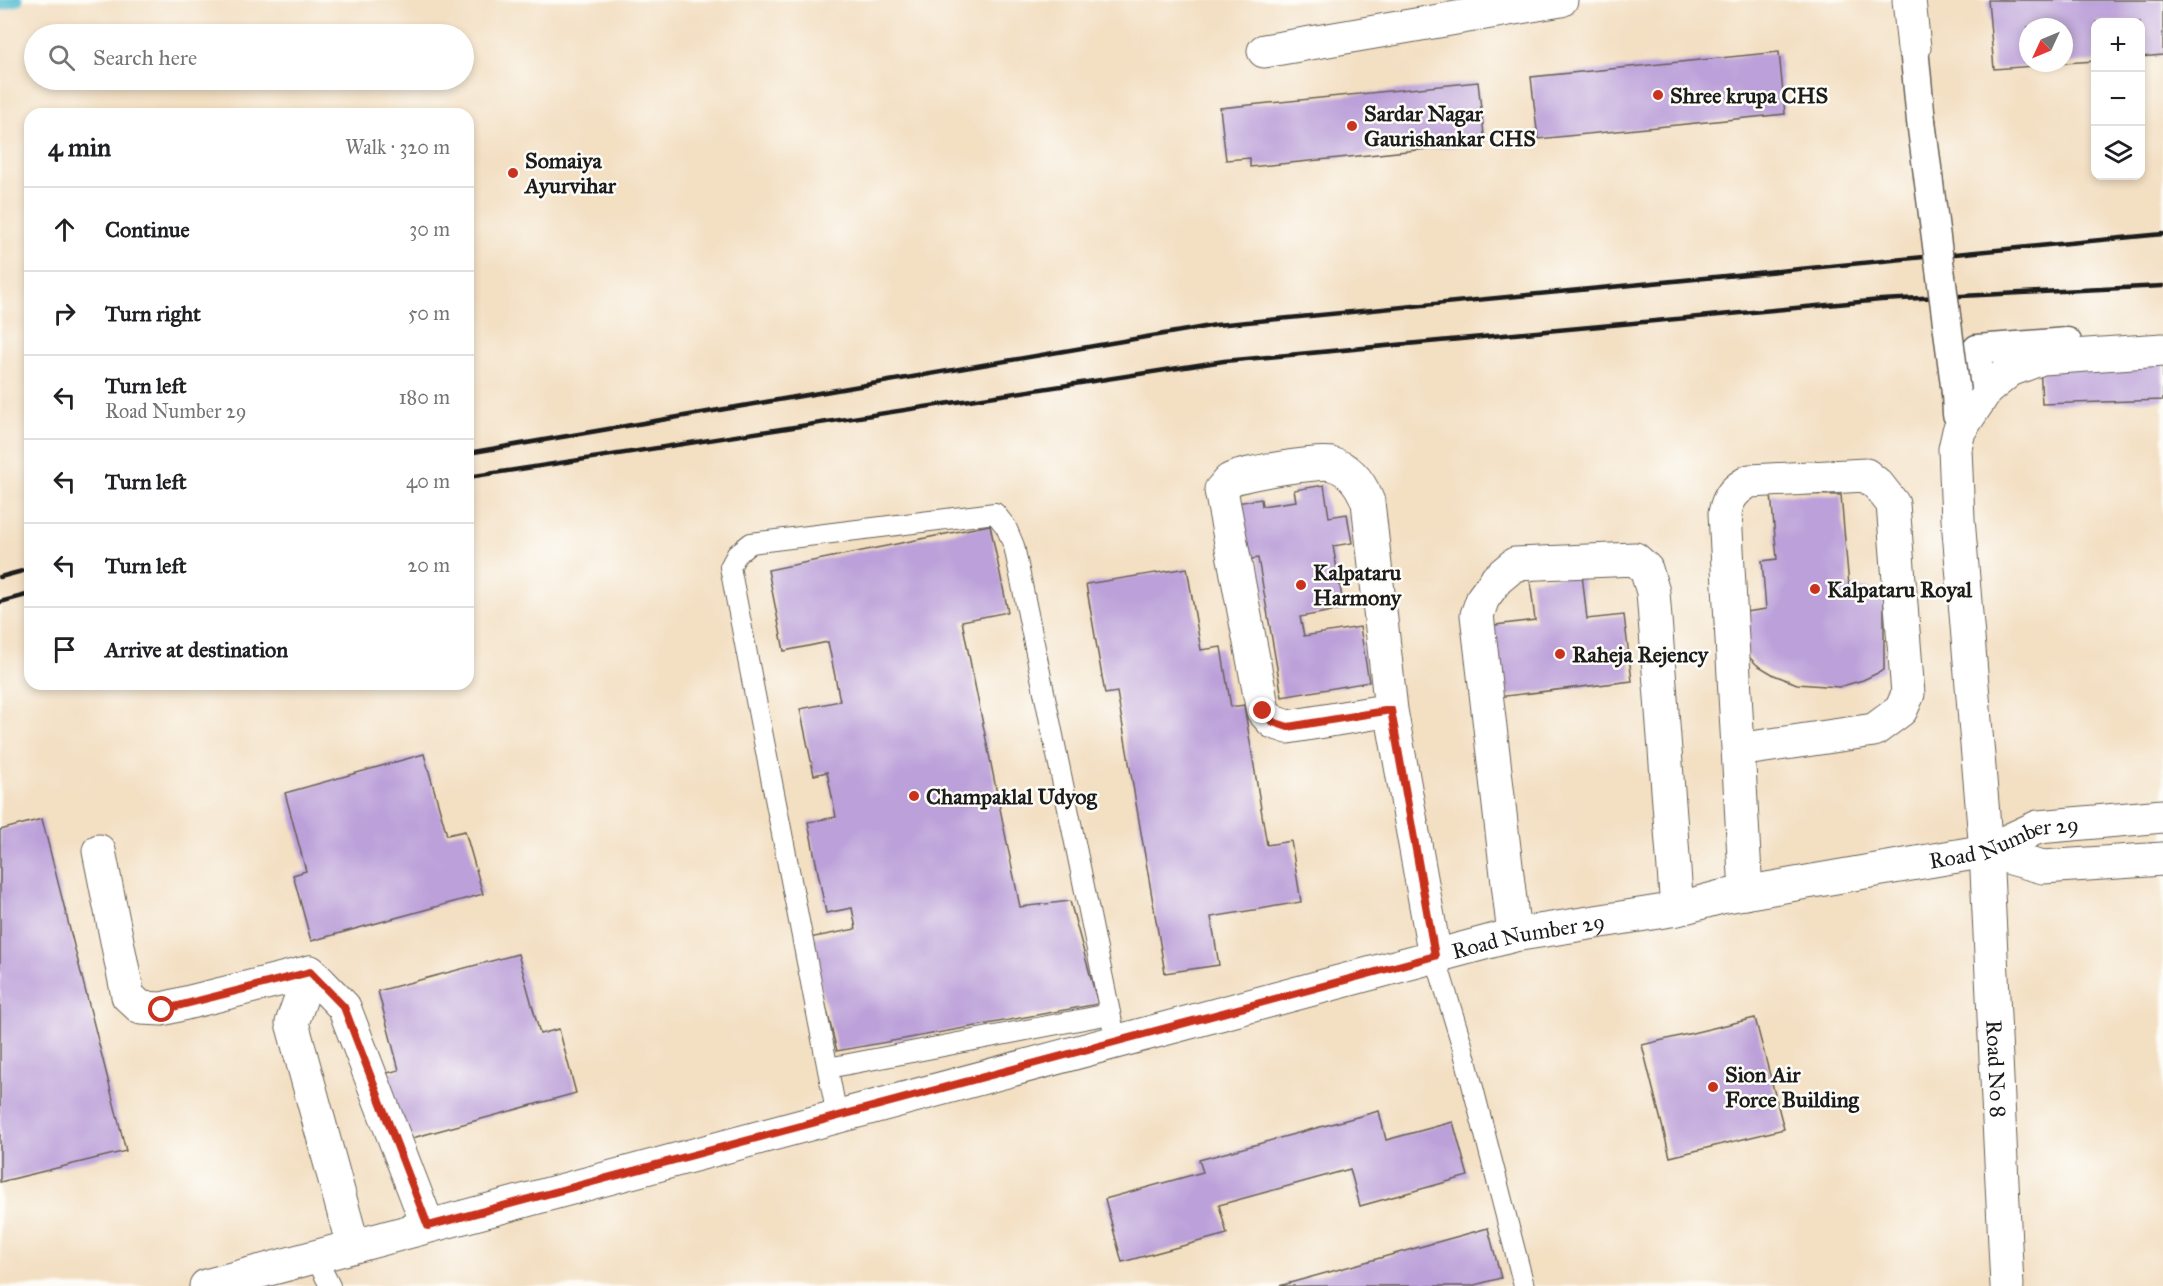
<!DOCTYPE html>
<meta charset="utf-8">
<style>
:root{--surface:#fff;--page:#f6f6f6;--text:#202124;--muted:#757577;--line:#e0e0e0}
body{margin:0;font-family:"IM FELL Great Primer",serif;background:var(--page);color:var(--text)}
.controls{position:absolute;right:18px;top:18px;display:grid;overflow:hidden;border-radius:12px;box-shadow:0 3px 9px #0003}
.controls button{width:54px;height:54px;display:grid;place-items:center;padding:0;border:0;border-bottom:2px solid var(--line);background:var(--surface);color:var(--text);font:30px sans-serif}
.compass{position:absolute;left:2019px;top:18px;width:54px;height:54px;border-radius:50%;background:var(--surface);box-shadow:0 3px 9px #0003;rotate:226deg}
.stop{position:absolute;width:18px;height:18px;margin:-14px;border:4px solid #c8321e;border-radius:50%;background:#fff}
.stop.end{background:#c8321e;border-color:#fff;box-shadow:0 2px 6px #0008}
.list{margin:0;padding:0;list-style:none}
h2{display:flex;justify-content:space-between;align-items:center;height:78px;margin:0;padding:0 24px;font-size:26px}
h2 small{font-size:20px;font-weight:400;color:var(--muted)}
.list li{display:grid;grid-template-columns:39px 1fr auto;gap:18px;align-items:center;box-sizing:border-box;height:84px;padding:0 24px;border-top:2px solid var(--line)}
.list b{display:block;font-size:22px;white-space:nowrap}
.list p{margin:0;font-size:20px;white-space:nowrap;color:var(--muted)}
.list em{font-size:20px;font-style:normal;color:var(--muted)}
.icon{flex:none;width:33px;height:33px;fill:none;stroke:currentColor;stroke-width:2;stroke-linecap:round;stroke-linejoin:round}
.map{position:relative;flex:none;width:2163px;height:1286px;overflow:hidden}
.search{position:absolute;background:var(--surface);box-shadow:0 3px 9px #0003;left:24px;top:24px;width:450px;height:66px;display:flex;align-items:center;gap:15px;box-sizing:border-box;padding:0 21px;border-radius:33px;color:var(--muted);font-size:22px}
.panel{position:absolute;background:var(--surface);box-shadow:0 3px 9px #0003;left:24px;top:108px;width:450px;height:582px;border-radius:18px}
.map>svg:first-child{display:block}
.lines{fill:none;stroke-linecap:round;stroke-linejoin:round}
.stream{stroke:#53bbd1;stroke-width:12}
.building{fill:#bca0d9}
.service-casing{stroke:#676056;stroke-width:22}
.pedestrian-casing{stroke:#676056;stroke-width:31}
.minor-casing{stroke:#676056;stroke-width:35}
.tertiary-casing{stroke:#676056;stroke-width:35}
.secondary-casing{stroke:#676056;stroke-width:35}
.service{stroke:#fff;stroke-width:20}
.pedestrian{stroke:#fff;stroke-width:28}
.minor{stroke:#fff;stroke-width:33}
.tertiary{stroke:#fff;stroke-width:33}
.secondary{stroke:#fff;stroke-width:33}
.rail{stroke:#1c1c1c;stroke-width:4.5}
.pedestrian-bridge-casing{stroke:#676056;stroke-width:31;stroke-linecap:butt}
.pedestrian-bridge{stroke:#fff;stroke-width:28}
.route{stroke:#c8321e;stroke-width:8}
.poi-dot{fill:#c8321e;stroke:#fdfcf7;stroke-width:2}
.labels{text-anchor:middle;stroke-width:5;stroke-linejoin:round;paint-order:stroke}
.poi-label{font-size:22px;font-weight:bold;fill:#1c1c1c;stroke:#fdfcf7;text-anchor:start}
.street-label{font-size:22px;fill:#1c1c1c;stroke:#fdfcf7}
</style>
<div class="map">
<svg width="2163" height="1286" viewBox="0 0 2163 1286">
<rect width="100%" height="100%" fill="#fdfcf7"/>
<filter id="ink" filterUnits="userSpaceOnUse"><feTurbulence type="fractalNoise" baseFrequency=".0167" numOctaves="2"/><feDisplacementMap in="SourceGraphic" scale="12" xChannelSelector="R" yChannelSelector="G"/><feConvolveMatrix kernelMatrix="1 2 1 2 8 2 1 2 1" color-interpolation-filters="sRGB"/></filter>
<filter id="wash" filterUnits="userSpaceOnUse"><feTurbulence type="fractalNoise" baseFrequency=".008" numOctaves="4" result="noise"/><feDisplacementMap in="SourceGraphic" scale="24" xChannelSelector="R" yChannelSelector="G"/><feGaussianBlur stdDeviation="1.35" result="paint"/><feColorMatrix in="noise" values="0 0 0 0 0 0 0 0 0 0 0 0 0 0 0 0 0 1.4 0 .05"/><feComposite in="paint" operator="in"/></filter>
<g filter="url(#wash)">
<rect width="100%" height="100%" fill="#f3dfc2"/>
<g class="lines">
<polyline class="stream" points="0,5 17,0"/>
</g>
<g id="blocks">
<g class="building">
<polygon points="1988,0 2163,0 2163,55 2140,57 2140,22 2096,22 2096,61 2064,63 2064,27 2028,27 2028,63 2046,63 2046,65 1994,69"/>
<polygon points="1779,52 1785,114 1538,139 1531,77"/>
<polygon points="1478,82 1485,143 1250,167 1250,158 1226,160 1220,108"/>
<polygon points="2163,358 2163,400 2042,404 2040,363"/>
<polygon points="1324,485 1329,517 1347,514 1352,543 1333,546 1344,609 1300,617 1304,636 1360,627 1369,682 1282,697 1258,558 1245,560 1236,503 1261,499 1262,506 1296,501 1294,490"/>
<polygon points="1771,494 1841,495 1849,586 1884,592 1884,670 1863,680 1839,687 1797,684 1774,675 1757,665 1747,655 1739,613 1766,609 1762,561 1777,559"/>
<polygon points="990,525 1008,612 962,621 1020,907 1070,901 1098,1004 837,1051 809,938 856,929 852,908 826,913 808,822 836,817 827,772 814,775 800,709 840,701 828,642 784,651 768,570"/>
<polygon points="1187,568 1201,650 1221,647 1231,707 1244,705 1267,845 1291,841 1301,902 1211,917 1219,965 1165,973 1117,692 1105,694 1086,584"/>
<polygon points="1582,574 1587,619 1624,615 1632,681 1497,697 1488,626 1535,620 1530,580"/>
<polygon points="424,754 447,835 465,831 483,894 311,941 293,875 306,871 285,793"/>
<polygon points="42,819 126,1151 0,1182 0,830"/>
<polygon points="518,954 540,1034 559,1029 576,1093 405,1140 387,1073 399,1070 378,991"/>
<polygon points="1755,1018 1784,1129 1670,1157 1642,1045"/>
<polygon points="1379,1111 1386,1140 1453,1122 1468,1176 1360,1206 1350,1169 1219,1205 1227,1234 1122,1262 1105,1199 1203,1172 1199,1160"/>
<polygon points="1488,1228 1501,1278 1471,1286 1279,1286"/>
</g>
</g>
</g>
<g filter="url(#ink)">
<use href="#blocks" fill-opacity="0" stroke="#676056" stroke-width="1.5"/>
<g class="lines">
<defs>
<g id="service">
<polyline points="1435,956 1462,1045 1524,1286"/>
<polyline points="828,1068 1110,1014"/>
<polyline points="837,1116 730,567 737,554 751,543 995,513 1006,527 1014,546 1116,1042"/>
<polyline points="315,1256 330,1286"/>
</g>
<g id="pedestrian">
<polyline points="1914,48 1921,121"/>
<polyline points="1957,414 1956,393 1979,376 1977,349 2067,342"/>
</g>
<g id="minor">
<polyline points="1909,0 1914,48"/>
<polyline points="1264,51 1561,0"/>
<path d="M1391 710 1288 727 1273 722 1263 711 1221 490C1224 487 1227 482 1230 480 1240 473 1320 461 1331 464 1350 468 1361 484 1368 502L1391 710 1435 956"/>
<path d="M1738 750 1874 730 1901 710 1908 694 1893 504 1878 485 1866 475 1750 481C1735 489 1728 497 1725 513L1746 893"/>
<polyline points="99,851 128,996 141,1008 162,1009 310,972"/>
<polyline points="1986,851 1958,519 1955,449 1959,431 1986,390 2010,370 2042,358 2163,350"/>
<polyline points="1514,935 1477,615 1483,598 1497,579 1515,564 1635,559 1646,569 1653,592 1677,909"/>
<polyline points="353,1246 292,1023 310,972 344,1007 428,1226"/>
</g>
<g id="tertiary">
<path id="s1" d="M1986 851 2007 1286"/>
</g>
<g id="secondary">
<polyline points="1986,851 2043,867 2163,859"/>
<path id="s2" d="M206 1286 1514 935 1677 909 1721 897 1986 851 2038 827 2163 816"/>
</g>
</defs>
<use href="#service" class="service-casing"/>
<use href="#pedestrian" class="pedestrian-casing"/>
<use href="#minor" class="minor-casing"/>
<use href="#tertiary" class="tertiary-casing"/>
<use href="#secondary" class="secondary-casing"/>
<use href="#service" class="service"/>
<use href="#pedestrian" class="pedestrian"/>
<use href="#minor" class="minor"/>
<use href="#tertiary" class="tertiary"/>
<use href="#secondary" class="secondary"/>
<g class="rail">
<polyline points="468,453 1216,325 2163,234"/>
<polyline points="468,477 1224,361 1881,300 2163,286"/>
<polyline points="0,577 30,569"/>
<polyline points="0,602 30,594"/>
</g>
<defs>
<polyline id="pedestrian-bridge" points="1921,121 1956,393"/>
</defs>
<use href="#pedestrian-bridge" class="pedestrian-bridge-casing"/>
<use href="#pedestrian-bridge" class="pedestrian-bridge"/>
</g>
</g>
<g class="lines" filter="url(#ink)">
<polyline class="route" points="162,1010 310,972 344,1007 428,1226 1435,956 1391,710 1288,727 1273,722 1263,711"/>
</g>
<g class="poi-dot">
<circle cx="1658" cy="95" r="6"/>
<circle cx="1352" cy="126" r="6"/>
<circle cx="513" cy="173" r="6"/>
<circle cx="1301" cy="585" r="6"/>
<circle cx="1815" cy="589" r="6"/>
<circle cx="1560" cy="654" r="6"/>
<circle cx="914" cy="796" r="6"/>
<circle cx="1713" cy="1087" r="6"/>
</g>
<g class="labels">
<g class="poi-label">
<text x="1670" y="103">Shree krupa CHS</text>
<text x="1364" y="121">Sardar Nagar<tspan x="1364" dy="25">Gaurishankar CHS</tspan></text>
<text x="525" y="168">Somaiya<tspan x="525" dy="25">Ayurvihar</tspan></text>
<text x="1313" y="580">Kalpataru<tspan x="1313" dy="25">Harmony</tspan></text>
<text x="1827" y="597">Kalpataru Royal</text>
<text x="1572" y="662">Raheja Rejency</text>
<text x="926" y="804">Champaklal Udyog</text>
<text x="1725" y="1082">Sion Air<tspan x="1725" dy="25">Force Building</tspan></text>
</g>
<g class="street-label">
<text dy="8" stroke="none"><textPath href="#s2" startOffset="1854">Road Number 29</textPath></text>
<text dy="8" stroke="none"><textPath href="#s2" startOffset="1368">Road Number 29</textPath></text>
<text dy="8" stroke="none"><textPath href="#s1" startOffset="218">Road No 8</textPath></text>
</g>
</g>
</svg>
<div class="controls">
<button>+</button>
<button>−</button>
<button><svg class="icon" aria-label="layers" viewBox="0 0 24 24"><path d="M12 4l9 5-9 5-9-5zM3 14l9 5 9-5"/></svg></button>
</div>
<svg class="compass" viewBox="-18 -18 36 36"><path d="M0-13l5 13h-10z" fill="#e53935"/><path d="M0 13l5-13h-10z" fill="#757577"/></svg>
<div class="stop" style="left:162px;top:1010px"></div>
<div class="stop end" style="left:1263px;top:711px"></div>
<div class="search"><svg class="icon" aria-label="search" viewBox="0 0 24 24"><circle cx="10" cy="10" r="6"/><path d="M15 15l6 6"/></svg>Search here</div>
<section class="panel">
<h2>4 min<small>Walk · 320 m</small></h2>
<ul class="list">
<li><svg class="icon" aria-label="ahead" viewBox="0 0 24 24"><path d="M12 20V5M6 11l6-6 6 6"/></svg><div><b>Continue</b></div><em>30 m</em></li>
<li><svg class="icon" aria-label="right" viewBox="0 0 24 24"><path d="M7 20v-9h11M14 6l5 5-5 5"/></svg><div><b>Turn right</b></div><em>50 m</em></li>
<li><svg class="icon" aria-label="left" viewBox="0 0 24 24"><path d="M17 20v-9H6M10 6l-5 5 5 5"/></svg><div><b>Turn left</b><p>Road Number 29</p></div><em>180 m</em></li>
<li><svg class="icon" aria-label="left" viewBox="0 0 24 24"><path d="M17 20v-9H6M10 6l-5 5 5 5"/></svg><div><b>Turn left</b></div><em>40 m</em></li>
<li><svg class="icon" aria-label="left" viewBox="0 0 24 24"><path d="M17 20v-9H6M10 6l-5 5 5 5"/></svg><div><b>Turn left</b></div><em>20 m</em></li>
<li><svg class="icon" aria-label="arrive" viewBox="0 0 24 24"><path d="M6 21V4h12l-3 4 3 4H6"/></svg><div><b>Arrive at destination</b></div></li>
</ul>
</section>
</div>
